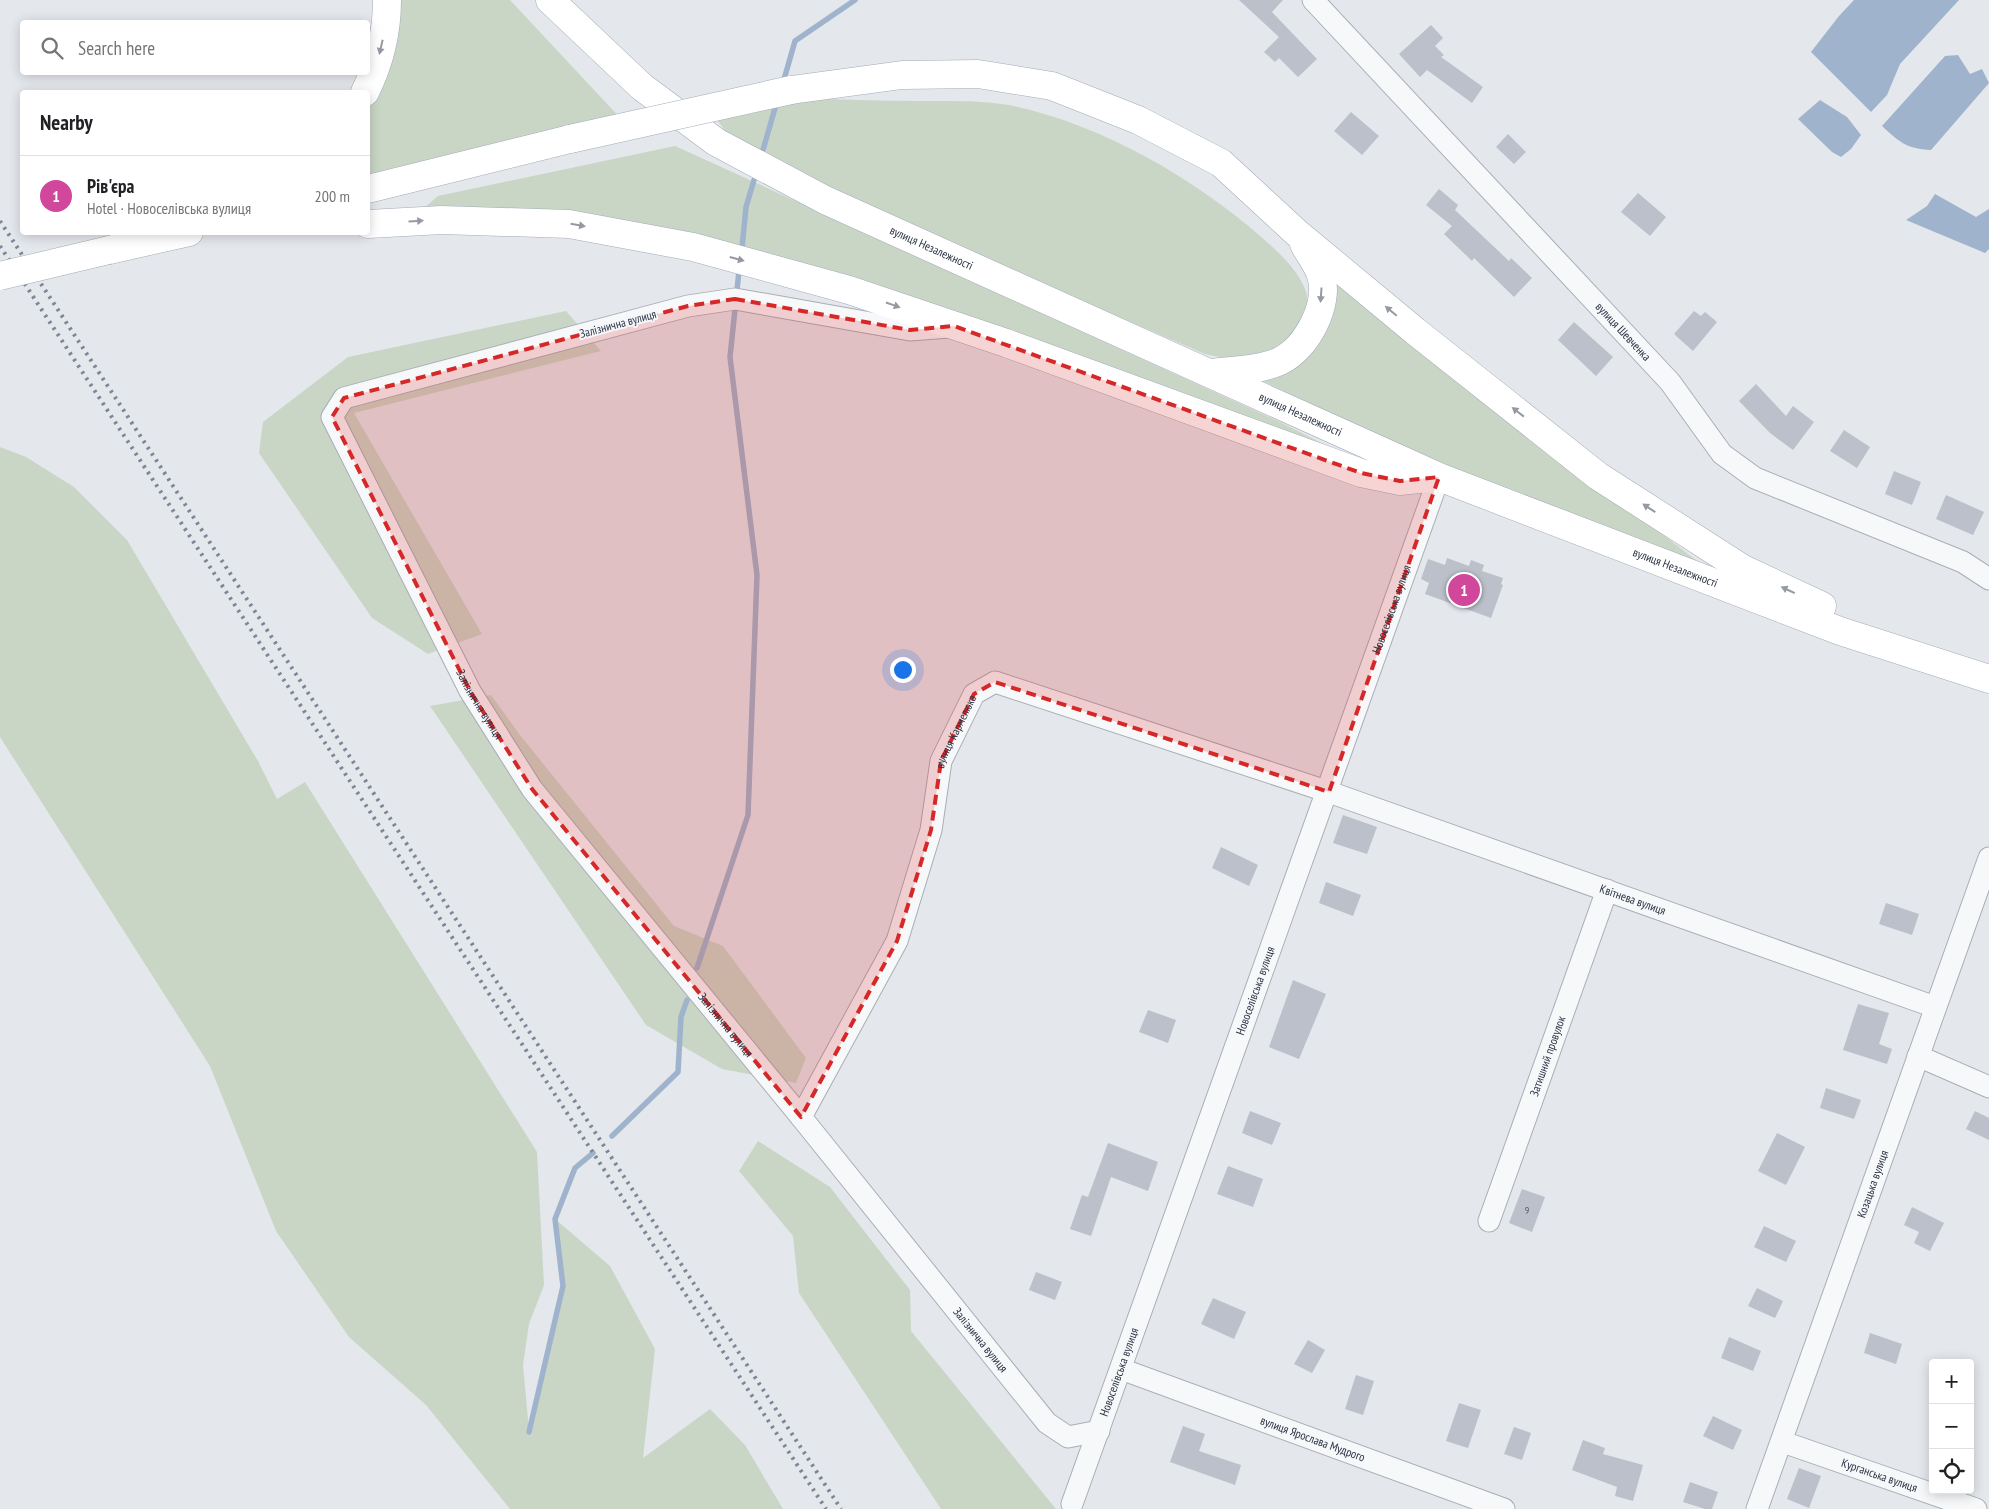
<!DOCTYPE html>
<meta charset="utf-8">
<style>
:root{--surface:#fff;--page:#f6f6f6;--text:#202124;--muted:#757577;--line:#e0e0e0;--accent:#d1495b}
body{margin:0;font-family:"PT Sans Narrow",sans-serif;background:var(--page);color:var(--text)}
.controls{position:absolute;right:15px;bottom:15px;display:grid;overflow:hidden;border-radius:5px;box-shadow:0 2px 12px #0003}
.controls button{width:45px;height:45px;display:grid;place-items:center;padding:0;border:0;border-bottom:1px solid var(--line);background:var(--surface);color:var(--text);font:25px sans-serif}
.you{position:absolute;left:902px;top:669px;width:18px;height:18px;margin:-12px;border:4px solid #fff;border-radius:50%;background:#1a73e8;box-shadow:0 0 0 8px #1a73e833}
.badge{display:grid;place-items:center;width:32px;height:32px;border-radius:50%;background:var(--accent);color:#fff;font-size:16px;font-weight:700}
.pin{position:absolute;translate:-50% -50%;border:2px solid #fff;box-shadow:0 1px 5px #0006}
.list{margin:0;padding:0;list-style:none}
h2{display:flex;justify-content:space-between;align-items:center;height:65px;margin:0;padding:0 20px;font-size:21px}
h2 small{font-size:16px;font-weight:400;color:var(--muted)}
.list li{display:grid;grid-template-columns:32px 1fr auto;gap:15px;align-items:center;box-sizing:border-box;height:80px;padding:0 20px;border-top:1px solid var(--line)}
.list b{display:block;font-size:19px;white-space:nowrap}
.list p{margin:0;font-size:16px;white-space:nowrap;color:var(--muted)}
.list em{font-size:16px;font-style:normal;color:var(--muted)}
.icon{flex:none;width:28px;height:28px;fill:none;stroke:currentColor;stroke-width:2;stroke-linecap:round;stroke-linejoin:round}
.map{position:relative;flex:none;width:1989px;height:1509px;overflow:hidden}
.search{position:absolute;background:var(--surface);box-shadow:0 2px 12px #0003;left:20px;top:20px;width:350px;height:55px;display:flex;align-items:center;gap:12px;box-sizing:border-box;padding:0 18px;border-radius:5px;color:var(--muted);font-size:19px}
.panel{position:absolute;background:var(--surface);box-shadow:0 2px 12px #0003;left:20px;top:90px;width:350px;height:145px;border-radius:5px}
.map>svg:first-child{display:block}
.green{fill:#c9d6c5}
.water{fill:#9fb4cc}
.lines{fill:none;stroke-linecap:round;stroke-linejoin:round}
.stream{stroke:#9fb4cc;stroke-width:5.5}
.building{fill:#bbc0ca}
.minor-casing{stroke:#a9aeb7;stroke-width:23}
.primary-casing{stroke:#a3abb8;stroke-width:29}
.minor{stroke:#f7f8fa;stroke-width:21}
.primary{stroke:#fff;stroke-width:28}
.rail{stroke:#7d8696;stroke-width:4;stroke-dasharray:2.5 5;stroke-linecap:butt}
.primary-bridge-casing{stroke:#a3abb8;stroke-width:29;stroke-linecap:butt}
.primary-bridge{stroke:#fff;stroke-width:28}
.oneway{fill:#959aa2}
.marked{fill:#d62828;fill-opacity:0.2;stroke:#d62828;stroke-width:4;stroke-dasharray:10 6;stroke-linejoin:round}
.labels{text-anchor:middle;stroke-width:4;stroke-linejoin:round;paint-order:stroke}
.number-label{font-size:10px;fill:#4f5766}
.street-label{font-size:12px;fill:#2b3445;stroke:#f4f6f9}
</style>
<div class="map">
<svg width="1989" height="1509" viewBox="0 0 1989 1509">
<rect width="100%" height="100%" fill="#e4e7ec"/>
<g class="green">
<polygon points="397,0 510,0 624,122 368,175 368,109 372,100"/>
<path d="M797 98C838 99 878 101 919 101 949 101 980 100 1009 105 1098 123 1191 176 1259 235 1276 250 1296 267 1305 289 1308 296 1308 307 1309 315L1281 348 1237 361 1205 354 926 234 730 137 714 116Z"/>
<polygon points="675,146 1280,422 1381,473 809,267 424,208 438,196"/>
<polygon points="1329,279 1718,577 1452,470 1246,373 1276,372"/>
<polygon points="566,311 601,351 354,413 482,634 428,654 372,618 259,453 263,422 348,357"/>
<polygon points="0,447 26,457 74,487 127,540 258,761 277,799 305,782 537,1152 544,1285 529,1324 523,1365 529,1430 563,1286 555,1219 610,1266 655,1349 643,1458 710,1409 745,1445 783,1509 510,1509 426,1405 349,1337 276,1231 210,1066 0,737"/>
<polygon points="491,695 520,735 674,926 723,946 806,1058 796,1083 722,1069 646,1025 430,706"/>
<polygon points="758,1141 830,1187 910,1290 911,1331 1056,1509 941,1509 799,1293 793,1236 739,1171"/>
</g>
<g class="water">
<polygon points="1854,0 1959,0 1900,64 1887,95 1871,112 1811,52 1839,16"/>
<path d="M1958 55 1970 74 1982 69 1989 83 1931 150C1907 149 1899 142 1882 126L1945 56Z"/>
<polygon points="1820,100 1847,117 1861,135 1851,149 1841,157 1832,152 1798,119"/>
<polygon points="1935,194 1976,217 1989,209 1989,249 1985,253 1906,220 1927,206"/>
</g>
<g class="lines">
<g class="stream">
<polyline points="783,83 795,41 855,0"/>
<polyline points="763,150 777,101"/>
<polyline points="742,248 746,207 754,180"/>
<polyline points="697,968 748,815 757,575 730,357 739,271"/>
<polyline points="612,1136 678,1072 681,1017 687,1000"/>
<polyline points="529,1432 563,1286 555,1219 575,1168 593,1153"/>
</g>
</g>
<g class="building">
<polygon points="1239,0 1283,0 1272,12 1317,59 1298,77 1279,58 1275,62 1264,52 1279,37"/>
<polygon points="1431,25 1443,38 1435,46 1444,55 1441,57 1483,87 1472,103 1427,70 1420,77 1399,54"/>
<polygon points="1351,112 1379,136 1362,155 1334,131"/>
<polygon points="1508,134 1526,152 1514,164 1496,147"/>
<polygon points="1439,189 1458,205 1455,210 1509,261 1511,258 1532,278 1514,297 1474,258 1472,261 1444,234 1452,226 1426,205"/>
<polygon points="1638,193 1666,217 1650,236 1621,212"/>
<polygon points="1694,311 1701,316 1705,312 1717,322 1693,351 1674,334"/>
<polygon points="1574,322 1613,357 1596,376 1558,340"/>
<polygon points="1756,384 1786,416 1793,406 1814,422 1793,450 1770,433 1739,401"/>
<polygon points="1844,430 1870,447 1857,468 1830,451"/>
<polygon points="1894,471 1921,482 1912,505 1885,494"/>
<polygon points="1946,495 1984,512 1973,535 1936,519"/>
<polygon points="1447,558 1469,566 1471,560 1484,565 1482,571 1503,578 1501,584 1503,585 1491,618 1425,594 1429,583 1421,579 1428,559 1445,565"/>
<polygon points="1343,815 1377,827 1367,854 1333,843"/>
<polygon points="1221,847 1258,865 1249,886 1212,868"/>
<polygon points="1326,882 1361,895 1353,916 1319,903"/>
<polygon points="1886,903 1919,914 1912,935 1879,924"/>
<polygon points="1293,980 1326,994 1299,1059 1269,1047"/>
<polygon points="1858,1004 1889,1013 1879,1044 1892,1049 1887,1064 1843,1050"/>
<polygon points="1148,1010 1176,1020 1168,1043 1139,1032"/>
<polygon points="1826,1088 1861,1100 1854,1119 1820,1108"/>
<polygon points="1250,1111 1281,1123 1272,1145 1242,1133"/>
<polygon points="1975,1111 1989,1118 1989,1140 1966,1129"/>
<polygon points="1777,1133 1805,1147 1786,1185 1758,1171"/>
<polygon points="1108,1143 1158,1162 1148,1191 1111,1177 1091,1236 1070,1229 1082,1195 1088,1197"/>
<polygon points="1228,1166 1263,1179 1253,1207 1217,1194"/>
<polygon points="1522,1189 1545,1197 1532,1232 1509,1223"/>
<polygon points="1912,1207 1944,1223 1930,1251 1914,1243 1919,1232 1904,1225"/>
<polygon points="1764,1226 1796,1241 1786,1262 1754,1247"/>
<polygon points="1036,1272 1062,1282 1055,1300 1029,1290"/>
<polygon points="1757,1288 1783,1301 1775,1318 1748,1306"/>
<polygon points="1213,1298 1246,1312 1234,1339 1201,1324"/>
<polygon points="1870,1333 1902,1344 1896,1364 1864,1353"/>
<polygon points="1729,1337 1761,1351 1753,1371 1721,1358"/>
<polygon points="1308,1340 1325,1350 1312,1373 1294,1364"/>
<polygon points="1356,1375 1374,1381 1363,1415 1345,1409"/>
<polygon points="1459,1403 1481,1410 1468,1448 1446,1441"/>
<polygon points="1713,1416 1742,1430 1733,1450 1703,1436"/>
<polygon points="1183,1426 1205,1434 1199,1451 1241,1465 1235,1485 1170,1462"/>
<polygon points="1514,1427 1531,1433 1522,1460 1504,1454"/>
<polygon points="1583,1440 1605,1448 1603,1454 1643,1465 1633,1501 1615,1496 1617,1487 1572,1470"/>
<polygon points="1799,1468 1821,1476 1809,1508 1787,1499"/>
<polygon points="1690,1482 1718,1492 1712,1509 1705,1509 1683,1502"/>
</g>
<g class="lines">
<defs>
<g id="minor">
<path id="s1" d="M1313 0 1670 382 1722 454 1755 478 1963 562 1989 579"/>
<path id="s2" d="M949 327 910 330 735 299 688 306 344 398 332 417 470 691 532 789 801 1117 1047 1423 1068 1437 1099 1431"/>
<polyline points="1918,1056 1989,1087"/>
<path id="s3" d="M801 1117 897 941 931 830 941 761 974 694 995 682 1329 792 1935 1007"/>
<path id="s4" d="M1489 1221 1607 890"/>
<path id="s5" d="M1121 1369 1504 1509"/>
<path id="s6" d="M1783 1442 1976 1509"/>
<path id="s7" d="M1072 1504 1439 477"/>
<path id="s8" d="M1757 1509 1989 858"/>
</g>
<g id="primary">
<path id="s9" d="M550 0 642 87 716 142 825 200 1439 477 1840 631 1989 679"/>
<polyline points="791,90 902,75 978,74 1052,86 1138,120 1221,163 1298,234 1415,331 1598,476 1743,569 1822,606"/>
<path d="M365 92C379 64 387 31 387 0"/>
<polyline points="368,189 570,139"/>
<polyline points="368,224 442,220 569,224 693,247 849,290 1006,343 1361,473 1400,481 1438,477"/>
<polyline points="109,250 189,232"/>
<path d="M1211 373C1234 370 1260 370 1280 361 1307 348 1330 304 1321 275 1318 265 1309 254 1304 244"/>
</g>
</defs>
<use href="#minor" class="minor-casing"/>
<use href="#primary" class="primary-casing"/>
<use href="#minor" class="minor"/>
<use href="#primary" class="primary"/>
<g class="rail">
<polyline points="0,221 841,1509"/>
<polyline points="0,246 826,1509"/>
</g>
<defs>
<g id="primary-bridge">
<polyline points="570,139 791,90"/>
<polyline points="0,276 109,250"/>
</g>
</defs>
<use href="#primary-bridge" class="primary-bridge-casing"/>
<use href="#primary-bridge" class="primary-bridge"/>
</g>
<defs><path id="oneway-solid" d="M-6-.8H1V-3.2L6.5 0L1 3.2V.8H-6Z" transform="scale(1.25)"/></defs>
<g class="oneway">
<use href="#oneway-solid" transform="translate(381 47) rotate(103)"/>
<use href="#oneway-solid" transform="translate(416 221) rotate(-3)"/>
<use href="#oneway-solid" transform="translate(578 225) rotate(10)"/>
<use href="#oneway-solid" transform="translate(737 259) rotate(15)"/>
<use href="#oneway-solid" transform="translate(1321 295) rotate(94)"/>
<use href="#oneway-solid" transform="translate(893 305) rotate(19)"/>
<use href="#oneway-solid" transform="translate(1391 311) rotate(-140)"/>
<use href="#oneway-solid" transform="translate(1518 412) rotate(-142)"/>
<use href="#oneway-solid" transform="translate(1649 508) rotate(-147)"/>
<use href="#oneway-solid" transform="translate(1788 590) rotate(-155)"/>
</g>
<path class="marked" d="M735 299 910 330 954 326 1361 473 1400 481 1439 477 1329 792 995 682 974 694 941 761 931 830 897 941 801 1117 532 789 470 691 332 417 344 398 688 306Z"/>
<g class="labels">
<g class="number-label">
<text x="1527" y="1214">9</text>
</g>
<g class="street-label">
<text dy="4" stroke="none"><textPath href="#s9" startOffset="459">вулиця Незалежності</textPath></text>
<text transform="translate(618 324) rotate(-15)" y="4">Залізнична вулиця</text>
<text dy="4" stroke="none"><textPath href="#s1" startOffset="454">вулиця Шевченка</textPath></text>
<text dy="4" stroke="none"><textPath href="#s9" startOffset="864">вулиця Незалежності</textPath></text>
<text dy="4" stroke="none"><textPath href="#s9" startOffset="1269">вулиця Незалежності</textPath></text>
<text dy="4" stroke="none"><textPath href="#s7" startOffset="950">Новоселівська вулиця</textPath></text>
<text dy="4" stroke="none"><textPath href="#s2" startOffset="966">Залізнична вулиця</textPath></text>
<text dy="4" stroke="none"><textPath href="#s3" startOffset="419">вулиця Кармелюка</textPath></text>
<text dy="4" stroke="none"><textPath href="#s3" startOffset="1159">Квітнева вулиця</textPath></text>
<text dy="4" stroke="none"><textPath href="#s7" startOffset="545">Новоселівська вулиця</textPath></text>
<text dy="4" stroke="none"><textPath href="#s2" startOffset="1371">Залізнична вулиця</textPath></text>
<text dy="4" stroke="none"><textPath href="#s4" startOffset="175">Затишний провулок</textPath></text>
<text dy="4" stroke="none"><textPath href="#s8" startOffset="345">Козацька вулиця</textPath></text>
<text dy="4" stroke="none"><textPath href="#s2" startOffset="1776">Залізнична вулиця</textPath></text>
<text dy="4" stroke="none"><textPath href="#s7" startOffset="140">Новоселівська вулиця</textPath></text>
<text dy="4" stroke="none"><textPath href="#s5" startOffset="204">вулиця Ярослава Мудрого</textPath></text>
<text dy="4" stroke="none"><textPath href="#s6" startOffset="102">Курганська вулиця</textPath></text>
</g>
</g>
</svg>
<div class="controls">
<button>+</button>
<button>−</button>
<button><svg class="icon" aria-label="locate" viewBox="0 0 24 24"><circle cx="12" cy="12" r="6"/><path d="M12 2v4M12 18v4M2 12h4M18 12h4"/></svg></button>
</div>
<div class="you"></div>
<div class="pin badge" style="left:1464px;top:590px;background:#d1479c">1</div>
<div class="search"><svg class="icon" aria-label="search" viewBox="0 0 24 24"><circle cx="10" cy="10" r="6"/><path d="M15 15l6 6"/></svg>Search here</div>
<section class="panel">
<h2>Nearby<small></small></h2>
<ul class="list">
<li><span class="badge" style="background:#d1479c">1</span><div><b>Рів'єра</b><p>Hotel · Новоселівська вулиця</p></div><em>200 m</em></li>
</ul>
</section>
</div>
